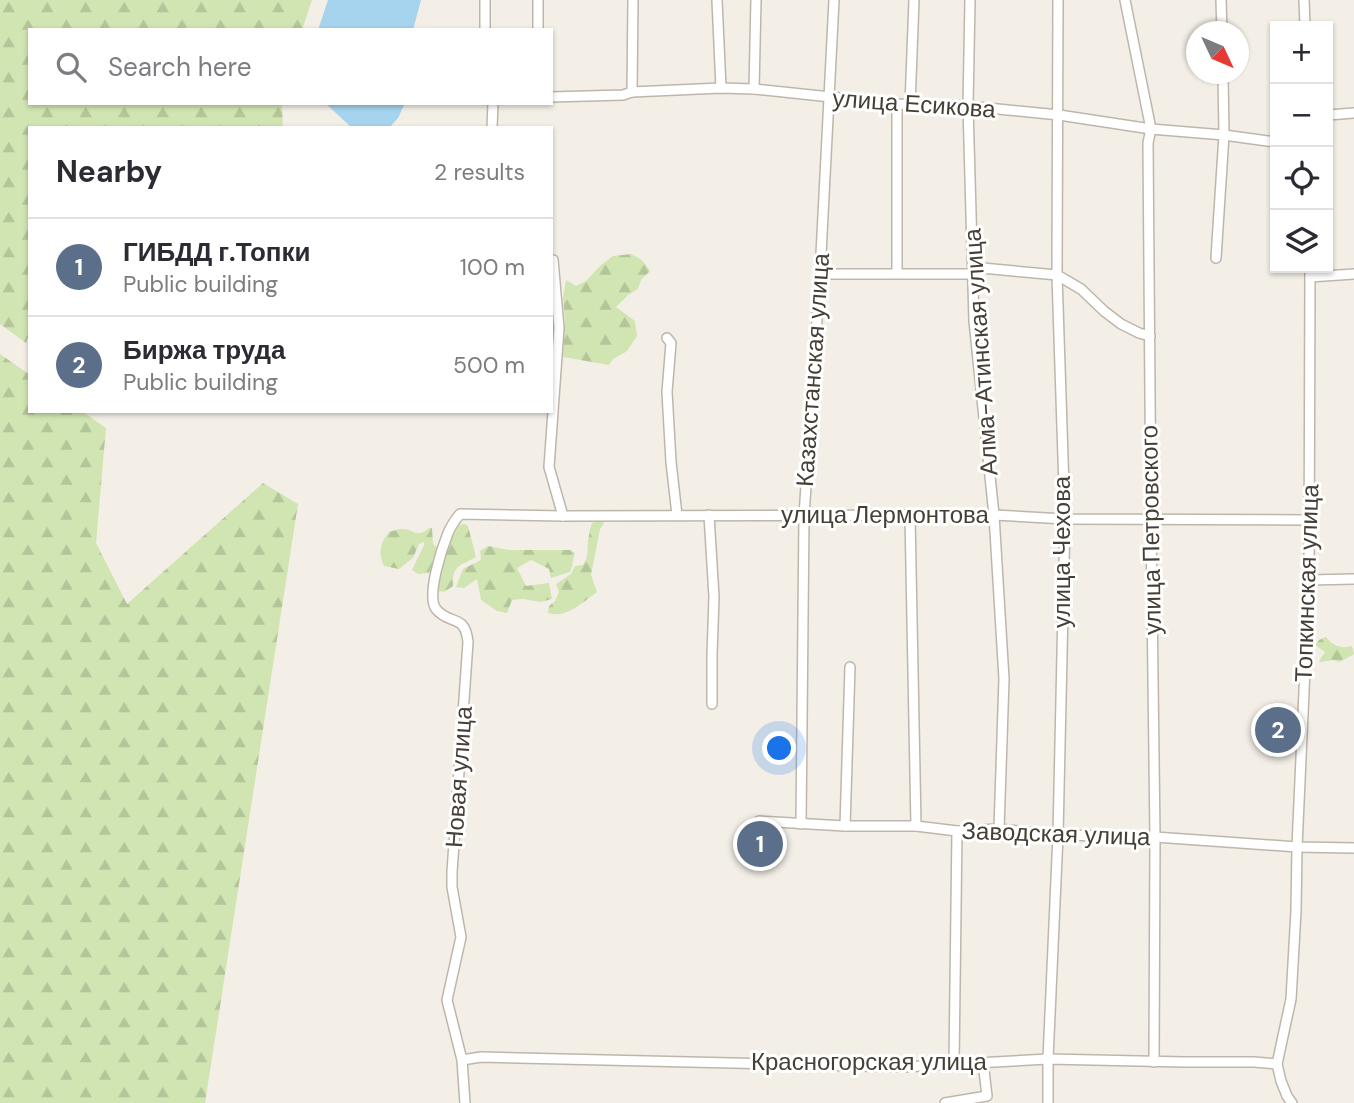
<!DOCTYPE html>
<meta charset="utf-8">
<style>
:root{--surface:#fff;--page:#f2f2f3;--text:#2b2b33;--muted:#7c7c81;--line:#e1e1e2;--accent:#2563eb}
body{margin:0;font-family:"DM Sans",sans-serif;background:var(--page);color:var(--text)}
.controls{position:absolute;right:21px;top:21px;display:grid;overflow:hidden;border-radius:0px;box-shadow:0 2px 5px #0004}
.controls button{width:63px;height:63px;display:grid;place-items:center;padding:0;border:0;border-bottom:2px solid var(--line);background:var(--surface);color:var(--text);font:35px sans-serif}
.compass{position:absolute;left:1186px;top:21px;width:63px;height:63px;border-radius:50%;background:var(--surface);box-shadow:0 2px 5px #0004;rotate:134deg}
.you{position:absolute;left:780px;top:749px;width:24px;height:24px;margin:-18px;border:5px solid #fff;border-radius:50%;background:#1a73e8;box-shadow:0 0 0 10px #1a73e833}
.badge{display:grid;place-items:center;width:46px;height:46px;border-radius:50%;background:var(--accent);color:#fff;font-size:23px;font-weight:700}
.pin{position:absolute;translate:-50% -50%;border:4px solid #fff;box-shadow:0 2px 7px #0006}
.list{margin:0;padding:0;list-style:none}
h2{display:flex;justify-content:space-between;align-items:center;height:91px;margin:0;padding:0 28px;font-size:30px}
h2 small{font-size:23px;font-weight:400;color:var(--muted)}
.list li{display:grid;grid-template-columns:46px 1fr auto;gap:21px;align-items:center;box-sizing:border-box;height:98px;padding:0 28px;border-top:2px solid var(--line)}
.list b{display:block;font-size:26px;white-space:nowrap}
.list p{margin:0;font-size:23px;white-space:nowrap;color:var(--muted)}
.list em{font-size:23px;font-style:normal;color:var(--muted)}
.icon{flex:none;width:38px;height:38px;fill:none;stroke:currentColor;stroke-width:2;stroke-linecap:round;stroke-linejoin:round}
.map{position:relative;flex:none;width:1354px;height:1103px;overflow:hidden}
.search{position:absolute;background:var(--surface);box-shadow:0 2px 5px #0004;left:28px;top:28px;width:525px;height:77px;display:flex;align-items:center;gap:18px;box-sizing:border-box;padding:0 24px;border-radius:0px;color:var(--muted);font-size:26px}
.panel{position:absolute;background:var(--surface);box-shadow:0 2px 5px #0004;left:28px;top:126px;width:525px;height:287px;border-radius:0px}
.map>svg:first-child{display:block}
.forest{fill:url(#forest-firs)}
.water{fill:#a6d3ed}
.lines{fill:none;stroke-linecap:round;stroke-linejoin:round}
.minor-casing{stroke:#beb6aa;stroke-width:12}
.minor{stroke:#fff;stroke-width:9}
.labels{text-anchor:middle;stroke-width:6;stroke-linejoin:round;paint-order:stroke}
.street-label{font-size:24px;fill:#453f36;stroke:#fff}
</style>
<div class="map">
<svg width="1354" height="1103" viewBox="0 0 1354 1103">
<defs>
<pattern id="forest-firs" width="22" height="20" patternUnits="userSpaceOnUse" patternTransform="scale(1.75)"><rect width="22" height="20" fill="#d0e5b1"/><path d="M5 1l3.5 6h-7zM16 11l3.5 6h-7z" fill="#b4c699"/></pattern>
</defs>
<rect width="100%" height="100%" fill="#f3efe7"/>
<g class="forest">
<polygon points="0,0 312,0 302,30 30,30 30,103 282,103 283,128 30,128 30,332 26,343 0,324"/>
<polygon points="631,254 642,260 650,271 641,280 638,289 628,295 616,307 635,321 637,336 627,351 613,359 609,365 563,357 565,322 563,298 566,280 576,286 586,281 600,266 613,256"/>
<polygon points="0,354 30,375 30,411 82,411 106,428 96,543 127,604 263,483 298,504 205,1103 0,1103"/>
<path d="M599 520 604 523 600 529 591 575 597 592C583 602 566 619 548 613L549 606 555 601 559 592 556 584 571 574 575 566 583 565C589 556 587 551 588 541 589 535 590 528 592 523Z"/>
<path d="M465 524 468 526 476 557C460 566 452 565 453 586L444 592 438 591C439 569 447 544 459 525Z"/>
<path d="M429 528H432L433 544 439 549 429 573 418 574 412 570 424 545V542L419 544 413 558 399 569 384 566C378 554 380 543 389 532 393 531 398 529 401 529 415 528 415 540 429 528Z"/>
<path d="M488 546 509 550H570L575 553C572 560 574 563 570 572L551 578 549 569 531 560 517 568 526 586 549 583 552 599 541 602 523 599 512 600 507 613 497 611 481 600 477 579 464 588 456 587 463 569 481 560 480 551Z"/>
<path d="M1326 637C1333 646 1341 649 1352 646L1354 654 1340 662 1333 660 1321 662 1319 661 1325 652 1315 645 1319 640Z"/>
</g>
<g class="water">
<polygon points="328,0 421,0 413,30 318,30"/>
<polygon points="325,103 405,103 398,118 389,128 350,126"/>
</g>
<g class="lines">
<defs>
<g id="minor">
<polyline points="485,0 485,30"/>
<polyline points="717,0 721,88"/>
<polyline points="970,0 968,106 974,321 994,515 1004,679 999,829"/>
<polyline points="1125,0 1151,129 1148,143 1151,519 1155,837 1154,1062"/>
<polyline points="1221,0 1222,32"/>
<polyline points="1304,0 1305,26"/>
<polyline points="538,30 538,0"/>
<polyline points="754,89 756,0"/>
<polyline points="632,92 633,0"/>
<polyline points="551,97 623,95 632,92 721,88 754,89 897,104 968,106 1059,115 1151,129 1224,135 1275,142"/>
<polyline points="910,105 914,0"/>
<polyline points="1328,115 1354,113"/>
<polyline points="492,128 493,103"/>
<polyline points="1216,258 1224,135 1223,74"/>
<polyline points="551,260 553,260 559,328 549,467 563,516"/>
<polyline points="897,273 897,104"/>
<polyline points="820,274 972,274 982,268 1057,275 1081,289 1104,311 1121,324 1139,333 1150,336"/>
<polyline points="1310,277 1354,274"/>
<polyline points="667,338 671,343 667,392 671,462 677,515"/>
<polyline points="709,515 714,597 712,655 712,704"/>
<polyline points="910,516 916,826"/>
<polyline points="1309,580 1354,579"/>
<polyline points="759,821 845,826 916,826 957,831 999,829 1058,835 1155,837 1297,847 1354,848"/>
<polyline points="801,824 804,516 820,274 834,0"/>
<polyline points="845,826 850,667"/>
<polyline points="462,1060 481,1057 903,1067 1048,1059 1184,1062 1254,1062 1277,1064"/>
<polyline points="954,1063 957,831"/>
<path d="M465 1103 462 1060 447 1000 461 937 452 887V872L468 642C465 613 450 626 436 609 426 596 442 548 448 533 451 526 455 520 460 514L563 516 994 515 1065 519 1309 520"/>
<polyline points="945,1103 987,1096 983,1062"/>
<polyline points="1048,1103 1048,1059 1058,835 1065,519 1057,275 1058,0"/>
<polyline points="1292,1103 1287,1096 1281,1081 1277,1064 1291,999 1296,911 1297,847 1309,580 1310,268"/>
</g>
</defs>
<use href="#minor" class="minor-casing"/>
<use href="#minor" class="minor"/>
</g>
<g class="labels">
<g class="street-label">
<text transform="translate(914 104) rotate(4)" y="8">улица Есикова</text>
<text transform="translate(981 352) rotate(-94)" y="8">Алма-Атинская улица</text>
<text transform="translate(813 370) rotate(-86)" y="8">Казахстанская улица</text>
<text x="885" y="523">улица Лермонтова</text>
<text transform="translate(1151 530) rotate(-91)" y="8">улица Петровского</text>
<text transform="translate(1062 552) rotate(-90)" y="8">улица Чехова</text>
<text transform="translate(1307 583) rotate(-88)" y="8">Топкинская улица</text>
<text transform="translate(459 777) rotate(-86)" y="8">Новая улица</text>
<text transform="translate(1056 834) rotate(2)" y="8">Заводская улица</text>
<text x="869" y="1070">Красногорская улица</text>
</g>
</g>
</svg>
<div class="controls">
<button>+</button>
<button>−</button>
<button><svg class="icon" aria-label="locate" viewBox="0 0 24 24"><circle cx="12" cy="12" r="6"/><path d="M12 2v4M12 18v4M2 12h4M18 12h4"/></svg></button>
<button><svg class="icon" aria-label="layers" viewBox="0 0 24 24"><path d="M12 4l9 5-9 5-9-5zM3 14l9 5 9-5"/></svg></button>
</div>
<svg class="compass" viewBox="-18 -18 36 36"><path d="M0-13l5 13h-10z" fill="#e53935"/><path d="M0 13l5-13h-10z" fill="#7c7c81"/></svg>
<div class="you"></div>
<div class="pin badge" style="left:760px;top:844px;background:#5c6f8a">1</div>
<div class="pin badge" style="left:1278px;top:730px;background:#5c6f8a">2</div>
<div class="search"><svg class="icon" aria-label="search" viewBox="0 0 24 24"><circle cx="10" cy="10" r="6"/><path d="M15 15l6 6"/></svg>Search here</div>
<section class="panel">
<h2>Nearby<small>2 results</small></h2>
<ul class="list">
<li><span class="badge" style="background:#5c6f8a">1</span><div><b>ГИБДД г.Топки</b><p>Public building</p></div><em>100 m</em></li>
<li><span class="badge" style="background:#5c6f8a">2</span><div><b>Биржа труда</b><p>Public building</p></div><em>500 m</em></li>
</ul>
</section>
</div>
